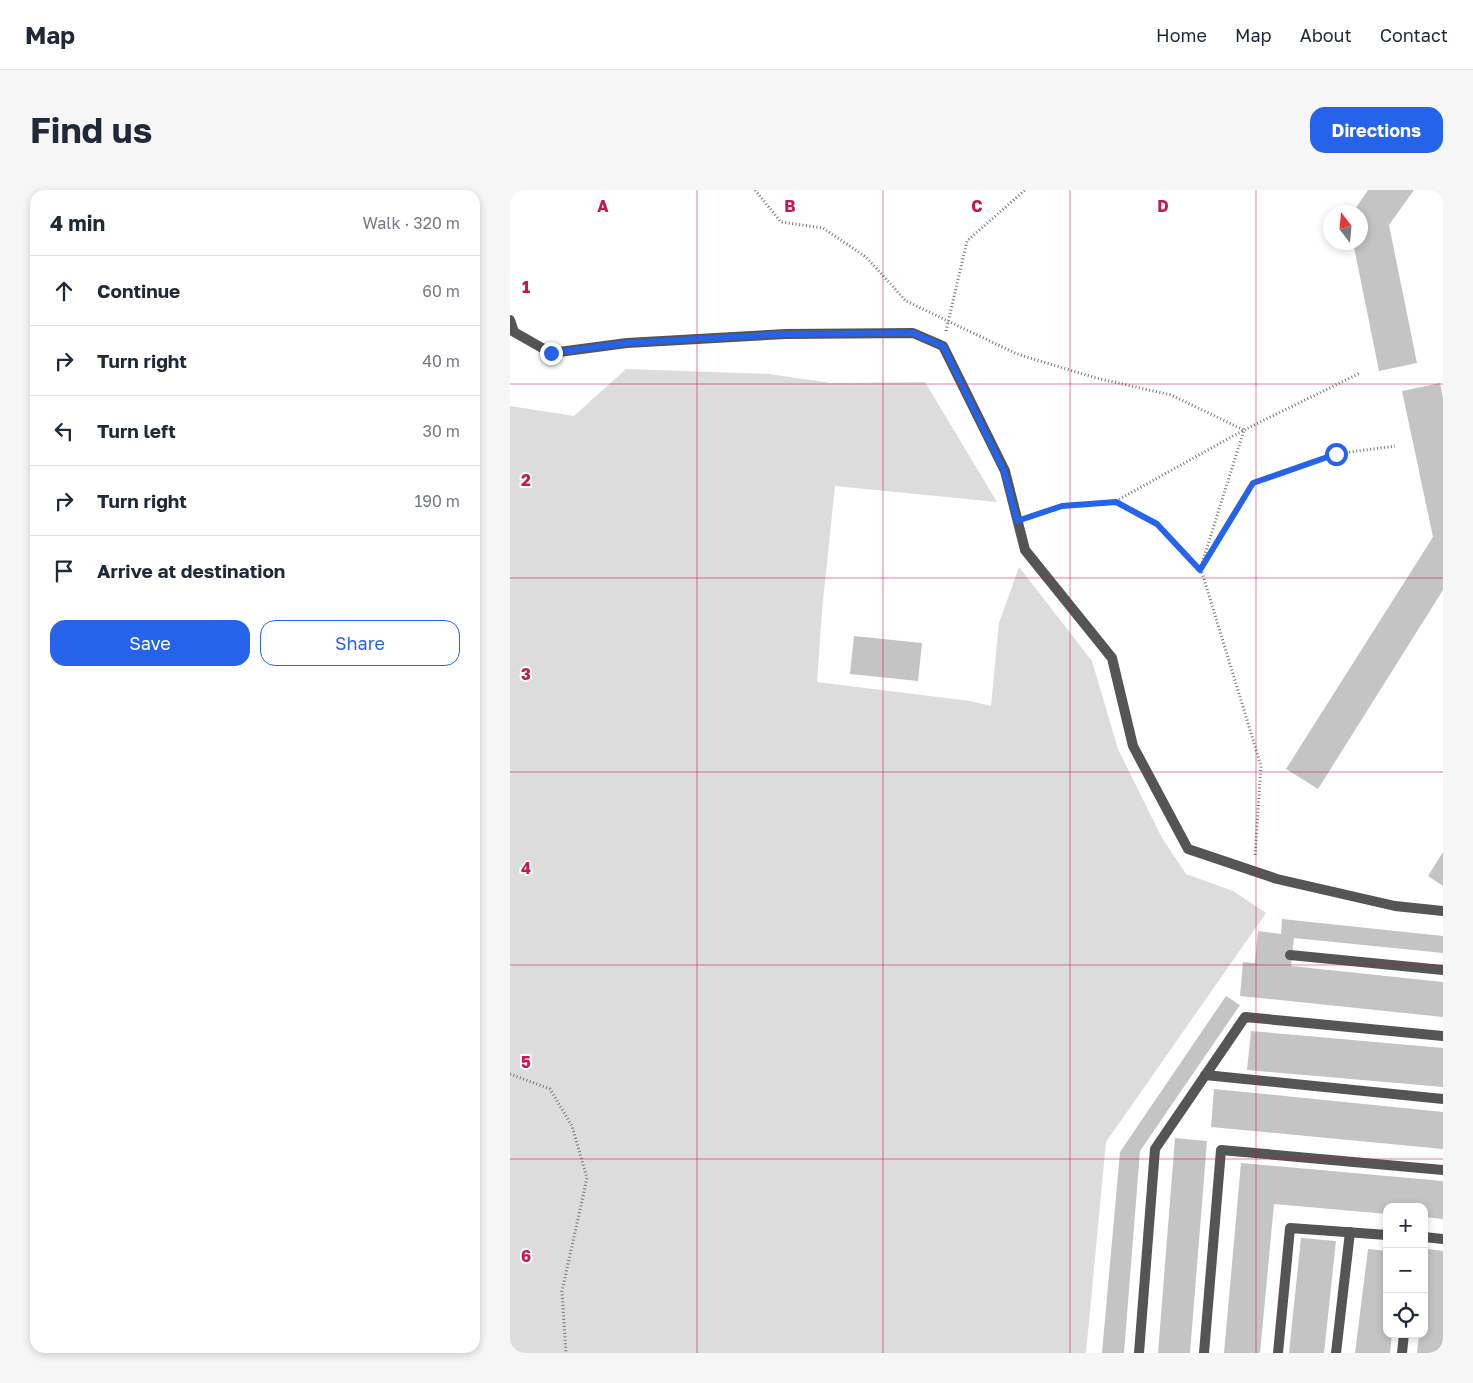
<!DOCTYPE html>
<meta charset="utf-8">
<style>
:root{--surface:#fff;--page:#f6f6f7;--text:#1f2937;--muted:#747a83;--line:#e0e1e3;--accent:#2563eb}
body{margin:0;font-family:"Golos Text",sans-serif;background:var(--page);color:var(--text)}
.controls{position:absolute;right:15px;bottom:15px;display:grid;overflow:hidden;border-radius:10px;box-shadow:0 2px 8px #0003}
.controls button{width:45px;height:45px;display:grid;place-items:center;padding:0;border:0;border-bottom:1px solid var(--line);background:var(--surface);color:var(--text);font:25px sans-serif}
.compass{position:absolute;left:813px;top:15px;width:45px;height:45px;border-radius:50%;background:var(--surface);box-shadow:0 2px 8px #0003;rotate:344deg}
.stop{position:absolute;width:15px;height:15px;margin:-11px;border:4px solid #2563eb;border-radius:50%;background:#fff}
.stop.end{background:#2563eb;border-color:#fff;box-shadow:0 1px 5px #0008}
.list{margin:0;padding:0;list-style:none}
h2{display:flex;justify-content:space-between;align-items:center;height:65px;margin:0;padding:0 20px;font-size:21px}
h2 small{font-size:16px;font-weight:400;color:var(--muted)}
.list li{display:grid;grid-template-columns:32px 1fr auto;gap:15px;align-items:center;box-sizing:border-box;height:70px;padding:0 20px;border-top:1px solid var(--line)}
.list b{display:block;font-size:19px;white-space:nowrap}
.list em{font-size:16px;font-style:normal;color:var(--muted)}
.actions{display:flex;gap:10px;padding:15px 20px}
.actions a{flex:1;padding:11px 0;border:1px solid var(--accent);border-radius:15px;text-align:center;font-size:18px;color:var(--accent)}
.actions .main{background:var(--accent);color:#fff}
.icon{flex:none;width:28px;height:28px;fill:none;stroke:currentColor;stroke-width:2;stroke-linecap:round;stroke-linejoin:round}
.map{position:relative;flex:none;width:933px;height:1163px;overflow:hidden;border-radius:15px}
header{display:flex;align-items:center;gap:30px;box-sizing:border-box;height:70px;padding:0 25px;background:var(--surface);border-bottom:1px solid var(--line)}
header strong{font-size:24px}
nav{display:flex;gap:28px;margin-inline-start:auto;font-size:18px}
.intro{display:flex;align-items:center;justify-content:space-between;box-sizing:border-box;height:120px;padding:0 30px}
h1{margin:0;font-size:35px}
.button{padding:12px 22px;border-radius:15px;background:var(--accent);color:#fff;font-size:18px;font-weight:700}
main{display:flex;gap:30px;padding:0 30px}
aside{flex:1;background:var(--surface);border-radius:15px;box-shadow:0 2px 8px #0003}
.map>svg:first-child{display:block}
.green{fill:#dcdcdc}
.building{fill:#c4c4c4}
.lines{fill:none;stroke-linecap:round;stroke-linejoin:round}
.path{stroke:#777;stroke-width:3;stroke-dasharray:1 2.5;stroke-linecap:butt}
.service{stroke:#555;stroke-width:10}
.minor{stroke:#555;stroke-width:10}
.route{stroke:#2563eb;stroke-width:6}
.grid{fill:none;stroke:#c2185b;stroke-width:1;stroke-opacity:0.55}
.grid-label{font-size:16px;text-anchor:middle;font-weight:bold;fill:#c2185b;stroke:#fff;stroke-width:4;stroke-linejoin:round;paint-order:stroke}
</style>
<header>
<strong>Map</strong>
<nav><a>Home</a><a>Map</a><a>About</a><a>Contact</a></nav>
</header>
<div class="intro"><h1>Find us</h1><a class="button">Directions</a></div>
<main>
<aside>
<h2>4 min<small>Walk · 320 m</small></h2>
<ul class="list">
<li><svg class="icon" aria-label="ahead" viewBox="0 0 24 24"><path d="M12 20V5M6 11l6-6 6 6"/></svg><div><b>Continue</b></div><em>60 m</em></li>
<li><svg class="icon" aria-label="right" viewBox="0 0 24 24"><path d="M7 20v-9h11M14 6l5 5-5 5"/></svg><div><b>Turn right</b></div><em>40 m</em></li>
<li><svg class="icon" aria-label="left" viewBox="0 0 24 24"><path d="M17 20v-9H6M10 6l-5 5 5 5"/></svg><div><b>Turn left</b></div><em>30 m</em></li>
<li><svg class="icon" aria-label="right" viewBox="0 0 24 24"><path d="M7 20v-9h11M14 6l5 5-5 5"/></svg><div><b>Turn right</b></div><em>190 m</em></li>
<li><svg class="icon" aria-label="arrive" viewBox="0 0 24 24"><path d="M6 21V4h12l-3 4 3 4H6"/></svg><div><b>Arrive at destination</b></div></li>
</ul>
<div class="actions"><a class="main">Save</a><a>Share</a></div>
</aside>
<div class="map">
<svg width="933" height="1163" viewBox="0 0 933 1163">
<rect width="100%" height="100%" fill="#fff"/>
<polygon class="green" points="116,179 259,184 321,193 415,192 487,312 325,296 312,421 307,492 460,511 481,516 489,433 509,377 582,471 608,559 652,648 676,684 723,701 756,723 596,952 576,1163 0,1163 0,216 64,226"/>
<g class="building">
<polygon points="858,0 904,0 879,35 907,173 869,181 843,52 851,52 851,22 843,22"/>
<polygon points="930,193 933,208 933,400 808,599 776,579 923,347 892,201"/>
<polygon points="344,446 412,453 408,491 340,484"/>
<polygon points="933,662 933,696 918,686"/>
<polygon points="772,729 933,746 933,763 784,748 781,776 933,792 933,827 730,806 733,772 745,773 748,741 771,744"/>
<polygon points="716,806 730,815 630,961 614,1163 592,1163 610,962"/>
<polygon points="741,841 933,858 933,897 737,880"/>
<polygon points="704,899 933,922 933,959 701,937"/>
<polygon points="665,948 697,951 680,1163 648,1163"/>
<polygon points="731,973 933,991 933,1029 914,1027 914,1017 877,1017 877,1024 764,1014 750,1163 714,1163"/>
<polygon points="791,1048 826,1051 814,1163 779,1163"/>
<polygon points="858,1059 877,1061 877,1144 882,1144 880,1163 845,1163"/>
<polygon points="918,1059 933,1061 933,1163 907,1163 909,1144 914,1144 914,1095"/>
</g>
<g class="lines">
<g class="path">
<polyline points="245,0 271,32 313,38 356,67 396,111 507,164 586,188 661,205 734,240 690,380 647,334 606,312 552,316 522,326"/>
<polyline points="436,141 457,51 515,0"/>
<polyline points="606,311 734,240 850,183"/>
<polyline points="694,374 743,293 826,264 885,256"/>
<polyline points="691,379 751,576 745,666"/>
<polyline points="0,884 40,899 62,936 77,988 52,1101 56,1163"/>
</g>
<g class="service">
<polyline points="780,765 933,780"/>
<polyline points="695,885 933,909"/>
<polyline points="914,1047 933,1049"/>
<polyline points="629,1163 645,959 735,827 933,846"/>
<polyline points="694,1163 711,960 933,980"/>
<polyline points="768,1163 780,1038 877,1045"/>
<polyline points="826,1163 840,1042"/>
<polyline points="892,1163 894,1144"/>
</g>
<polyline class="minor" points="0,130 4,142 41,163 117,153 276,144 403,143 433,156 495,281 515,360 602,468 623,556 678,659 767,689 885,716 933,721"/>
</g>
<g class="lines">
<polyline class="route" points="41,163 117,153 276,144 403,143 433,156 494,281 507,331 552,316 606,312 647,334 690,380 743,293 826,264"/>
</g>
<path class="grid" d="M187 0V1163M373 0V1163M560 0V1163M746 0V1163M0 194H933M0 388H933M0 582H933M0 775H933M0 969H933"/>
<g class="grid-label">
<text x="93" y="22">A</text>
<text x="280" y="22">B</text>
<text x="467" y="22">C</text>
<text x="653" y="22">D</text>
<text x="16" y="103">1</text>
<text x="16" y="296">2</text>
<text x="16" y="490">3</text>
<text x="16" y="684">4</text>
<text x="16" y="878">5</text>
<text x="16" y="1072">6</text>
</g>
</svg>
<div class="controls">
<button>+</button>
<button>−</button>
<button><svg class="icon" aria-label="locate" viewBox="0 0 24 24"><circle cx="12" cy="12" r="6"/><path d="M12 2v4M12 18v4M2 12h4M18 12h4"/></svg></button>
</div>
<svg class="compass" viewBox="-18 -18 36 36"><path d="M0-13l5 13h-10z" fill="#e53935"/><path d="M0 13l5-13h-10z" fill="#747a83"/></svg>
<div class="stop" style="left:826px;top:264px"></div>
<div class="stop end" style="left:41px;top:163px"></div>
</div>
</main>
